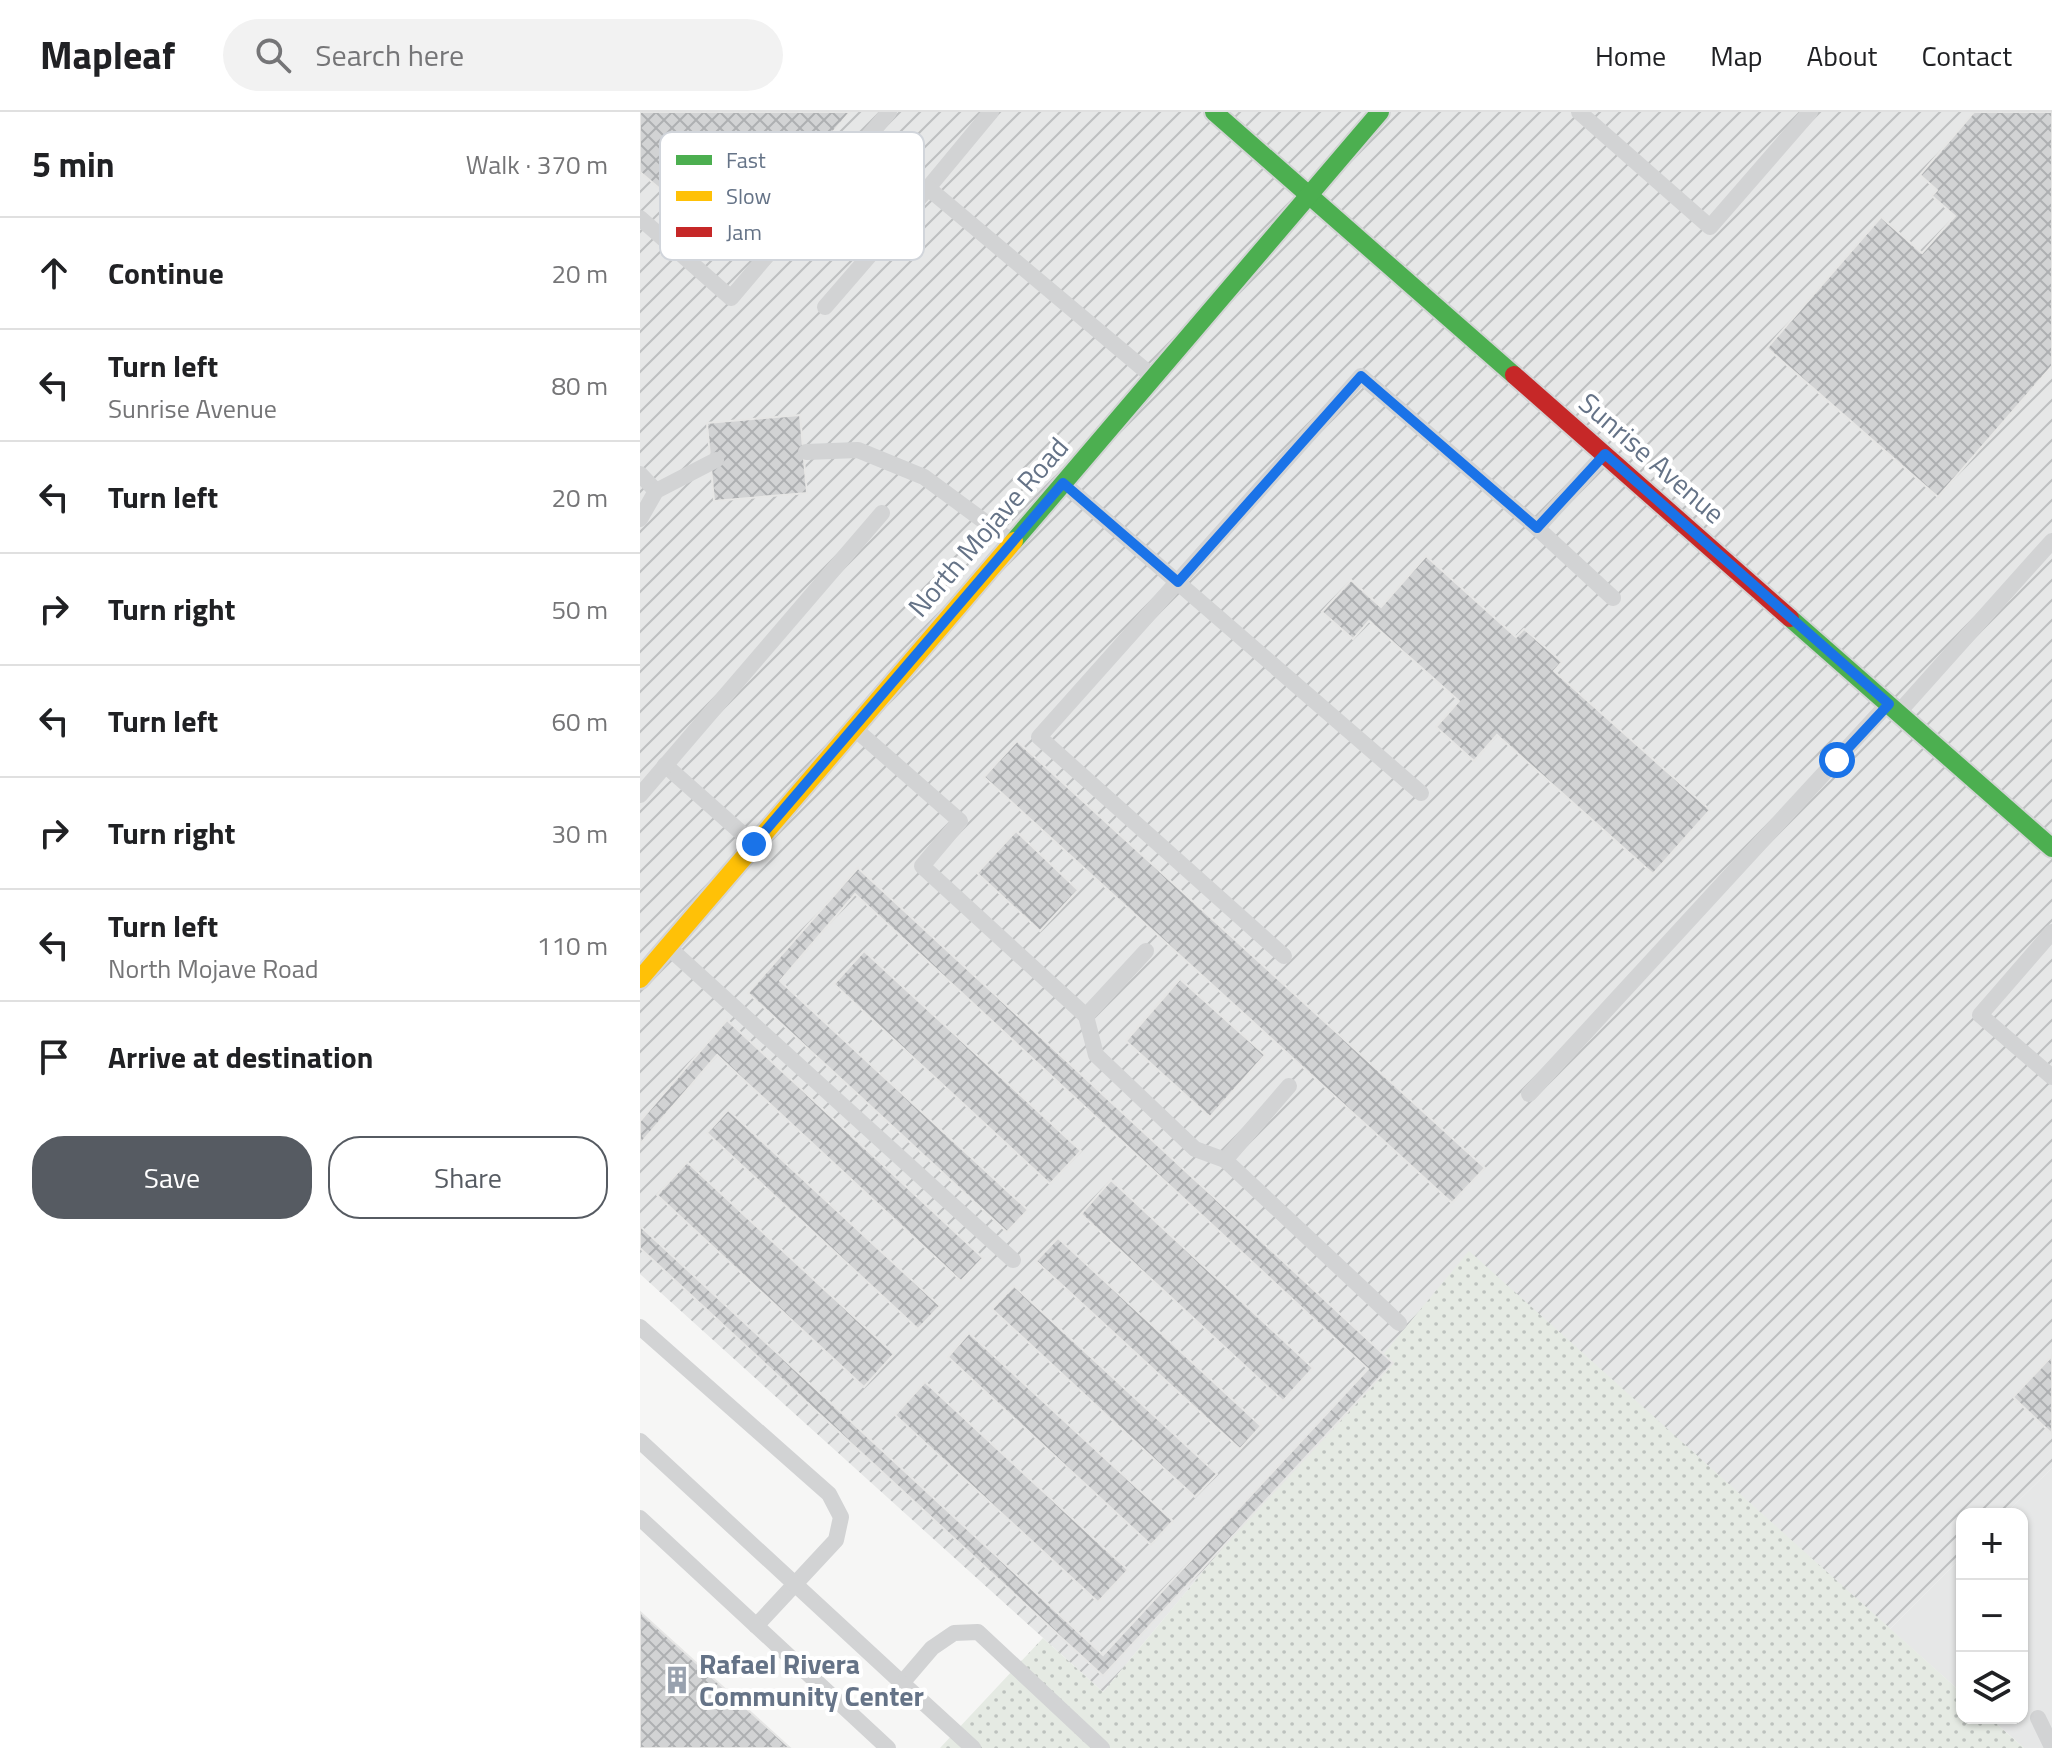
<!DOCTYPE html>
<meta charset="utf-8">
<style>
:root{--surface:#fff;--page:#f2f2f2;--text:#202124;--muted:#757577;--line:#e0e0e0;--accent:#565b62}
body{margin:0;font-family:"Titillium Web",sans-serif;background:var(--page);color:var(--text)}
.controls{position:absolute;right:24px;bottom:24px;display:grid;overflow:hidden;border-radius:16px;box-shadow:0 2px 6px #0004}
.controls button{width:72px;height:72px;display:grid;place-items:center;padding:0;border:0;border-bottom:2px solid var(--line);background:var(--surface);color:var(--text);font:40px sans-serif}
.stop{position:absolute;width:24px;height:24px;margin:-18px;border:6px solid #1a73e8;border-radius:50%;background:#fff}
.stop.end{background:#1a73e8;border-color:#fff;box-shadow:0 2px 8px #0008}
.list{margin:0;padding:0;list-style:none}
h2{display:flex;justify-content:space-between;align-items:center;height:104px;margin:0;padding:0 32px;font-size:34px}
h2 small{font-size:26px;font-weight:400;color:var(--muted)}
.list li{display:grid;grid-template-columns:52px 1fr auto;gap:24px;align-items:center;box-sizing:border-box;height:112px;padding:0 32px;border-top:2px solid var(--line)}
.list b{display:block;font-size:30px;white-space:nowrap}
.list p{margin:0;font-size:26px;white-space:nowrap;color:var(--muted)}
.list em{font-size:26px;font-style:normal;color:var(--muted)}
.actions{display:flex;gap:16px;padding:24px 32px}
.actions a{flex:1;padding:18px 0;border:2px solid var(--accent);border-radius:32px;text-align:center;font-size:28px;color:var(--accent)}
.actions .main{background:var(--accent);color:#fff}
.icon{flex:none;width:44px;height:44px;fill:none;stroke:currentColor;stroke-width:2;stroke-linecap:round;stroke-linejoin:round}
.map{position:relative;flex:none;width:1412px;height:1636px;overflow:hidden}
header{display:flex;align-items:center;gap:48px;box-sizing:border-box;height:112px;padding:0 40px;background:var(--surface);border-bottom:2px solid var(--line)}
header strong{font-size:38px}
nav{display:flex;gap:44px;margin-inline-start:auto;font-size:28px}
.search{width:560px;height:72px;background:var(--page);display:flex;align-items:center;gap:20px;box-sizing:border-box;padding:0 28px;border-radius:44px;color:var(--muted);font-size:30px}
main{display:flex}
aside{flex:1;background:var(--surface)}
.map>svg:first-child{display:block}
.built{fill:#e6e7e7}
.industrial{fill:url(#industrial-furrows)}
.park{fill:url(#park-dots)}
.building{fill:url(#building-cross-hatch);stroke:#e6e6e5;stroke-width:2}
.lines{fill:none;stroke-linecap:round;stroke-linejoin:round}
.fast-casing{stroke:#d3d4d5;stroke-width:22}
.slow-casing{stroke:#d3d4d5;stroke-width:22}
.jam-casing{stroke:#d3d4d5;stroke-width:22}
.lane{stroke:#d2d3d4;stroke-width:16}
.fast{stroke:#4caf50;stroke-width:18}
.slow{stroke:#ffc107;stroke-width:18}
.jam{stroke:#c62828;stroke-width:18}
.route{stroke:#1a73e8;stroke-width:10}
.labels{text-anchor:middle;stroke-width:8;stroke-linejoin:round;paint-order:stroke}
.street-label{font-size:28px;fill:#657387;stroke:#fff}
.poi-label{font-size:28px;font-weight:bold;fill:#657387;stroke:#fff;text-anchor:start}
.key{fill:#fff;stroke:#d1d5db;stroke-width:2}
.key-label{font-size:22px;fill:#657387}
</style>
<header>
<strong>Mapleaf</strong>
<div class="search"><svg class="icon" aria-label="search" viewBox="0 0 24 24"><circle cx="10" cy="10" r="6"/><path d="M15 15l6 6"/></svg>Search here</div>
<nav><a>Home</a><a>Map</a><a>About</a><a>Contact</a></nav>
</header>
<main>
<aside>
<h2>5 min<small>Walk · 370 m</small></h2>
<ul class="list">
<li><svg class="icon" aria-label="ahead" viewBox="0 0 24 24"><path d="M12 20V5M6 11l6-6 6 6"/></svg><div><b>Continue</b></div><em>20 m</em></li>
<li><svg class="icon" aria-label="left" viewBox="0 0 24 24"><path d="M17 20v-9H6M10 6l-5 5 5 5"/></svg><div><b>Turn left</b><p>Sunrise Avenue</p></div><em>80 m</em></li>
<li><svg class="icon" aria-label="left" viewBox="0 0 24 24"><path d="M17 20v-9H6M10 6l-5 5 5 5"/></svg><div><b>Turn left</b></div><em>20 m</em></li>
<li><svg class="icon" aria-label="right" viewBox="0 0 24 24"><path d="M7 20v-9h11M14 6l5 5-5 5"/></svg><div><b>Turn right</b></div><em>50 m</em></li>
<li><svg class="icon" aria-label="left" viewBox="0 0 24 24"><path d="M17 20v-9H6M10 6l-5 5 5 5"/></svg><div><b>Turn left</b></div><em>60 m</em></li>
<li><svg class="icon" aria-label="right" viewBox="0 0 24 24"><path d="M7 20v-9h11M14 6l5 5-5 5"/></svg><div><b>Turn right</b></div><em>30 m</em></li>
<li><svg class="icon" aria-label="left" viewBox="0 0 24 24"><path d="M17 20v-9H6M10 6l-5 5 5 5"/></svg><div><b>Turn left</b><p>North Mojave Road</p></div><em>110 m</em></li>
<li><svg class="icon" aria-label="arrive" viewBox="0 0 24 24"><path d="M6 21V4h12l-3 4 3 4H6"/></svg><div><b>Arrive at destination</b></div></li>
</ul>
<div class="actions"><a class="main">Save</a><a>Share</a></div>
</aside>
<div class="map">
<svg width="1412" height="1636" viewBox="0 0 1412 1636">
<defs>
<pattern id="industrial-furrows" width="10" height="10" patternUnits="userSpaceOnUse" patternTransform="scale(2)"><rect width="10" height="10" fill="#e6e7e7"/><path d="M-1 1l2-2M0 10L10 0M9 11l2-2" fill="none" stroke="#bec0c1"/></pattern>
<pattern id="park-dots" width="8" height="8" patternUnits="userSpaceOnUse" patternTransform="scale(2)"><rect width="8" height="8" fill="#e5eae3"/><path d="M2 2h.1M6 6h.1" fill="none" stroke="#bdc2be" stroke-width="1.8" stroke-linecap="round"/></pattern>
<pattern id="building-cross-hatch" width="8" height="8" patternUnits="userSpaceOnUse" patternTransform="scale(2)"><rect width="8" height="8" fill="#d2d3d4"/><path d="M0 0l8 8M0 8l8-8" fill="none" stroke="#aeb0b2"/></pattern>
</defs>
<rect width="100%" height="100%" fill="#f6f6f5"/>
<g class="built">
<polygon points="1412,1356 1412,1636 1384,1636 1350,1606 1382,1606 1382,1402 1365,1402"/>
<polygon points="1322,1445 1322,1581 1250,1517"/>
</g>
<polygon class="industrial" points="0,0 1412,0 1412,1356 1365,1402 1322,1402 1322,1445 1250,1517 829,1140 463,1580 0,1162"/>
<polygon class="park" points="829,1139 1322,1581 1322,1606 1350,1606 1384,1636 300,1636 403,1526 463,1580"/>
<g class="building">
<polygon points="0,0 210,0 92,138 0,60"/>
<polygon points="1334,0 1412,0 1412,254 1298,385 1127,236 1241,105 1282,141 1315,104 1292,84 1297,78 1280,63"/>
<polygon points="160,303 167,381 74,389 67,311"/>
<polygon points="786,444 876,525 884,517 922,550 914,559 1070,698 1013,762 857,623 834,649 796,615 819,589 729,509 713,527 682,500 711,468 741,495"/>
<polygon points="377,629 845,1056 812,1091 344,665"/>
<polygon points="376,719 438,778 400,819 337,761"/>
<polygon points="218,756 753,1251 463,1564 0,1136 0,1114 463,1543 728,1257 215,782 140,869 388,1098 367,1120 108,881"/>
<polygon points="224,839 441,1039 410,1072 194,872"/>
<polygon points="540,867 625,943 570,1005 486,929"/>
<polygon points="87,908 343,1146 321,1169 77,943 0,1032 0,1009"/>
<polygon points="88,998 300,1194 278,1217 67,1021"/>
<polygon points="47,1050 254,1242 224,1275 17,1083"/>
<polygon points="471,1068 673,1256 643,1289 441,1102"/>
<polygon points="418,1126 621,1314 600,1337 396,1149"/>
<polygon points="374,1174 577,1362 555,1385 352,1197"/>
<polygon points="329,1221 533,1409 511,1433 308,1245"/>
<polygon points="1412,1244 1412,1322 1373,1285"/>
<polygon points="285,1270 488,1458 458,1490 255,1303"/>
<polygon points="0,1500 150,1636 0,1636"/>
</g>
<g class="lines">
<defs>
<g id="fast">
<polyline points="574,0 874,263"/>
<polyline points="374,429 740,0"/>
<polyline points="1150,506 1412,736"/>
</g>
<polyline id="slow" points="0,867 374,429"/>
<polyline id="jam" points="874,263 1150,506"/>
</defs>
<use href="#fast" class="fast-casing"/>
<use href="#slow" class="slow-casing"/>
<use href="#jam" class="jam-casing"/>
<g class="lane">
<polyline points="939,0 1070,115 1170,0"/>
<polyline points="288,76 351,0"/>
<polyline points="0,106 91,186 249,0"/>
<polyline points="185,195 288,76 512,264"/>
<polyline points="166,340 218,338 284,365 371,429"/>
<polyline points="0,362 16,379"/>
<polyline points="424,372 781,681"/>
<polyline points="0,407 16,379 76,348"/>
<polyline points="897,416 973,486"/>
<polyline points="1259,600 1412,429"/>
<polyline points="215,617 320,709 282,754 446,904 456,943 555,1037 585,1048 759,1211"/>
<polyline points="25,653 114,732"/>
<polyline points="0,683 242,401"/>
<polyline points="1412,820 1340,903 1412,965"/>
<polyline points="28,835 373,1148"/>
<polyline points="644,844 399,625 721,264 897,416 964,343"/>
<polyline points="446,904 506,839"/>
<polyline points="889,982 1247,593"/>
<polyline points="585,1048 649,974"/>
<polyline points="0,1215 189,1382 201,1405 196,1428 116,1514"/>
<polyline points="0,1329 262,1571 292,1536 314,1521 338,1520 462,1636"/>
<polyline points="0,1406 248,1636"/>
<polyline points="262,1571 333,1636"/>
<polyline points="1398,1606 1412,1635"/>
</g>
<use href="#fast" class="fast"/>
<use href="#slow" class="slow"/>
<use href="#jam" class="jam"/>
</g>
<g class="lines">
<polyline class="route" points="114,732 423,371 538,470 721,264 897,416 965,342 1249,592 1197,648"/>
</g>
<defs>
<symbol id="building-bare" viewBox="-9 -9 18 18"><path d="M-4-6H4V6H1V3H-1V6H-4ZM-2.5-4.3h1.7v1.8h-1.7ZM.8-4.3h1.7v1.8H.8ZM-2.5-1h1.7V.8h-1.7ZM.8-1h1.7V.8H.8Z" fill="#98a1ae" stroke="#fff" stroke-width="2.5" paint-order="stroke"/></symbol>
</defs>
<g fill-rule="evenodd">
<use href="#building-bare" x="17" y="1548" width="40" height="40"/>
</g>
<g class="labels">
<g class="street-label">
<text transform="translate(1012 346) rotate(41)" y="10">Sunrise Avenue</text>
<text transform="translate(348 415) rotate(-49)" y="10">North Mojave Road</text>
</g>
<g class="poi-label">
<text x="59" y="1562">Rafael Rivera<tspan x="59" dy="32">Community Center</tspan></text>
</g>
</g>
<rect x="20" y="20" width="264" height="128" rx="12" class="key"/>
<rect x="36" y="43" width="36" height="10" fill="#4caf50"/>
<rect x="36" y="79" width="36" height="10" fill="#ffc107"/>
<rect x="36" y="115" width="36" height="10" fill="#c62828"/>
<g class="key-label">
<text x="86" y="56">Fast</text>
<text x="86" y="92">Slow</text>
<text x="86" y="128">Jam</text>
</g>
</svg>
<div class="controls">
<button>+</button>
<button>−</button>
<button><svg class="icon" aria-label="layers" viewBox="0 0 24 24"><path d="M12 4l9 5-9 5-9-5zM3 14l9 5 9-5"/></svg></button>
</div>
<div class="stop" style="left:1197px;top:648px"></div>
<div class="stop end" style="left:114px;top:732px"></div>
</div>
</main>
